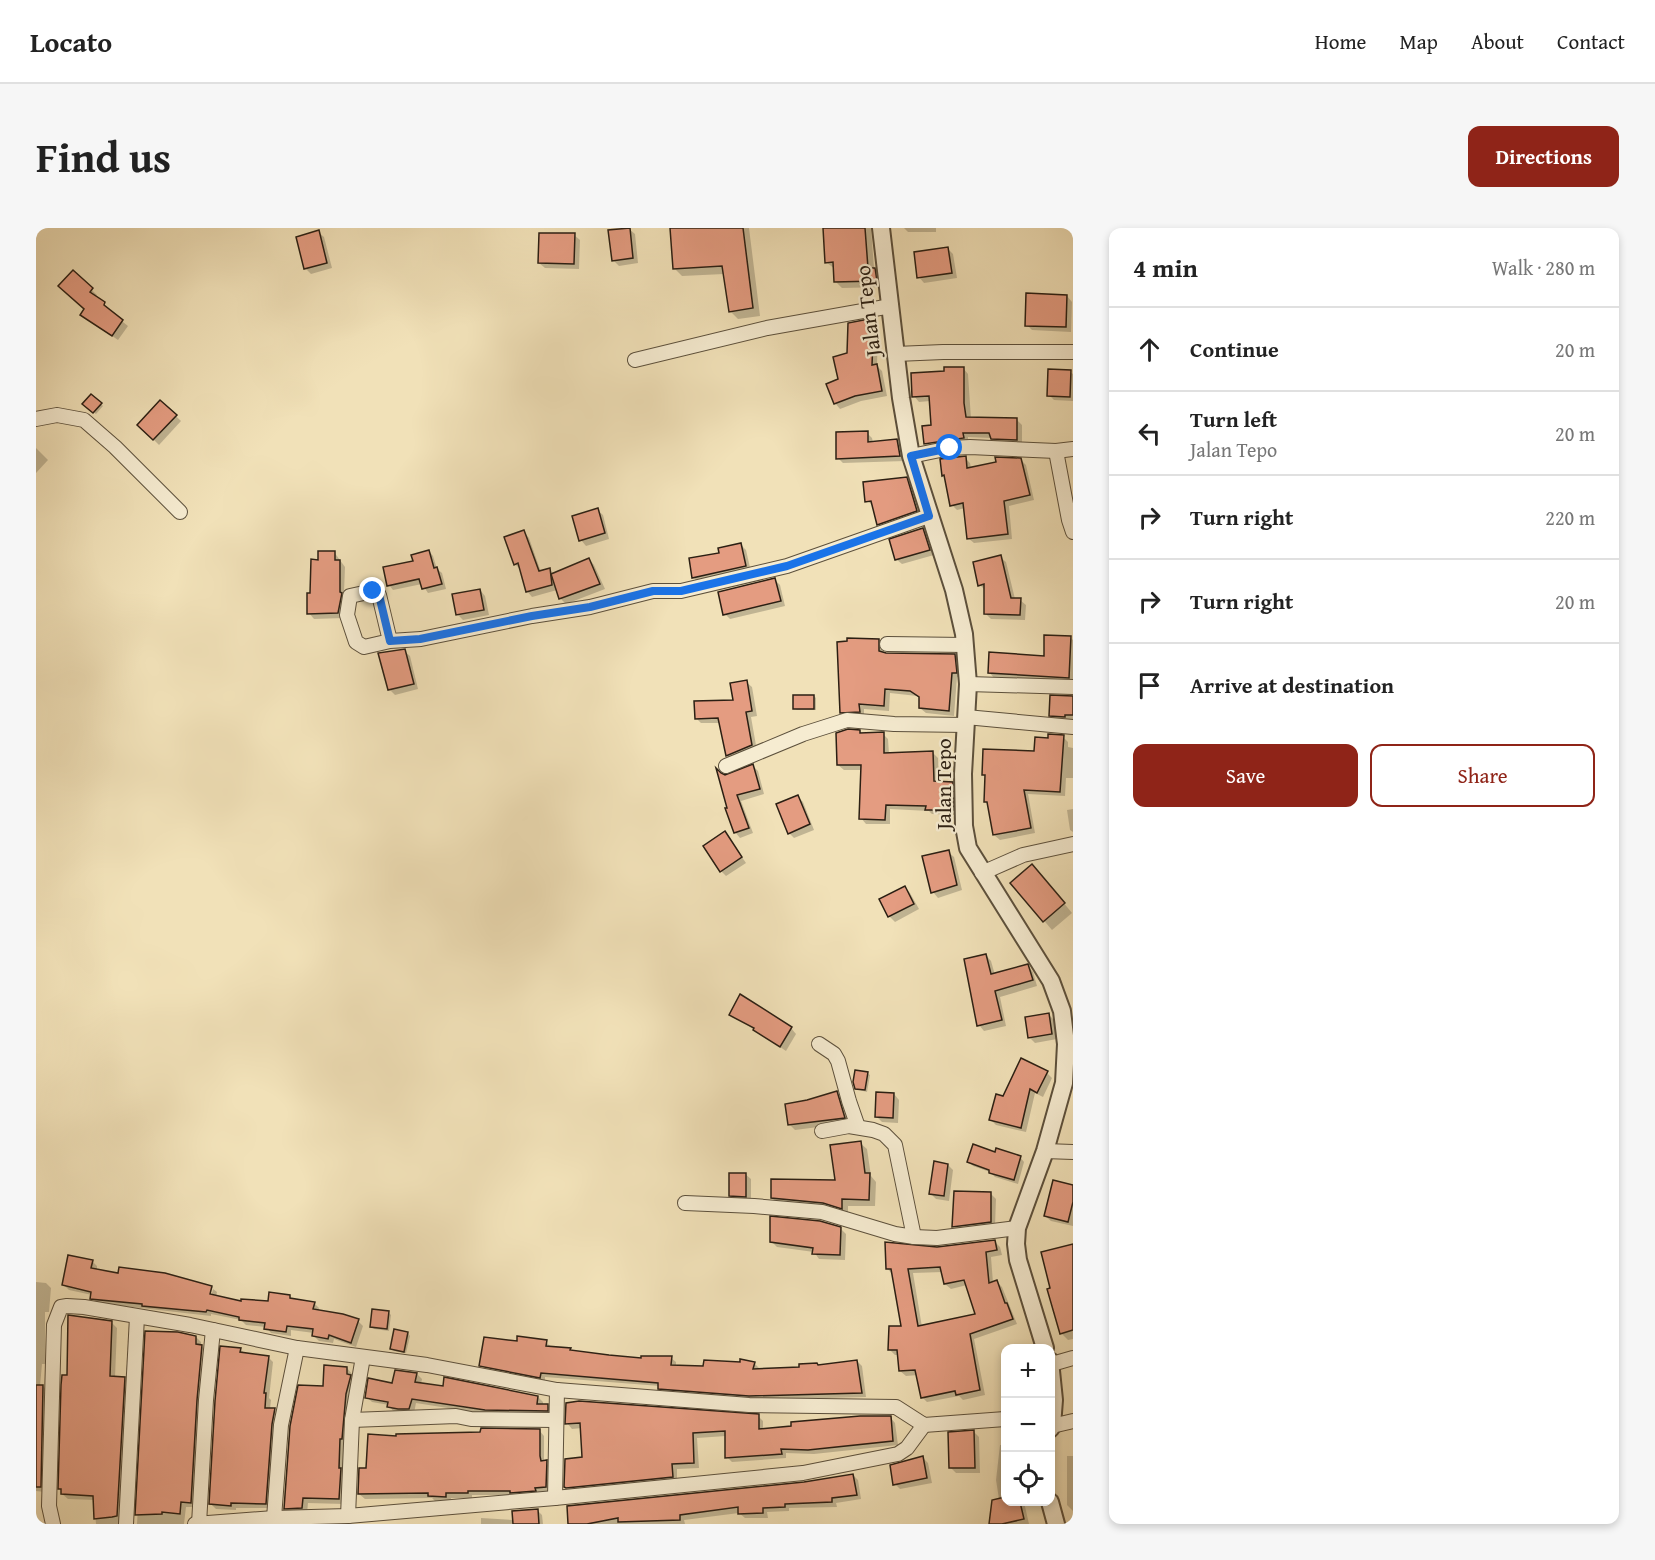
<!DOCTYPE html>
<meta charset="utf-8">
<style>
:root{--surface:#fff;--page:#f6f6f6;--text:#222;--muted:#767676;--line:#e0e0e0;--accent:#8f2418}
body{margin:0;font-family:"Gentium Book Plus",serif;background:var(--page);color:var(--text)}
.controls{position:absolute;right:18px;bottom:18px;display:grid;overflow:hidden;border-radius:12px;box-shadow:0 3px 9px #0003}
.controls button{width:54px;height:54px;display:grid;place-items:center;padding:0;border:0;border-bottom:2px solid var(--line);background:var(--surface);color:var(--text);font:30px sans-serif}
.stop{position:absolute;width:18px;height:18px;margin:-14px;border:4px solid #1a73e8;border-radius:50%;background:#fff}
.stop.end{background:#1a73e8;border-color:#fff;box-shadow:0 2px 6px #0008}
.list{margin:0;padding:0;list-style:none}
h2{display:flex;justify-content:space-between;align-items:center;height:78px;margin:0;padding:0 24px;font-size:26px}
h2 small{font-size:20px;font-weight:400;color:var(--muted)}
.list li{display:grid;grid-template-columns:39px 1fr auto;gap:18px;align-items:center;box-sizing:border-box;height:84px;padding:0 24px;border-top:2px solid var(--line)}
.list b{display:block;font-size:22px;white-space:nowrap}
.list p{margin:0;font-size:20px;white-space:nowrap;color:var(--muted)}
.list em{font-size:20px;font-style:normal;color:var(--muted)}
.actions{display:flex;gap:12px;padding:18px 24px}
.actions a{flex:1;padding:14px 0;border:2px solid var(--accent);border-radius:12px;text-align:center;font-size:21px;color:var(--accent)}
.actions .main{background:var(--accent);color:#fff}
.icon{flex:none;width:33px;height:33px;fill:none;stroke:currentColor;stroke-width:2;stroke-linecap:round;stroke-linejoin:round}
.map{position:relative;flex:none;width:1037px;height:1296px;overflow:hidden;border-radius:12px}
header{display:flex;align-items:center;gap:36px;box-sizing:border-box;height:84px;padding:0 30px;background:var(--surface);border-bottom:2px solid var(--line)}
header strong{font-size:28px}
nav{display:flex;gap:33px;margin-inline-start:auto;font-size:21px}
.intro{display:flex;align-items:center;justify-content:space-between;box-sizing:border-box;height:144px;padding:0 36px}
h1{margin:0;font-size:42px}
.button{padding:15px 27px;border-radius:12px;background:var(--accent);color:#fff;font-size:21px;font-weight:700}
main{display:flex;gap:36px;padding:0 36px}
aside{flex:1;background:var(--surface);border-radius:12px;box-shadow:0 3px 9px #0003}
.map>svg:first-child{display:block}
.shadow{fill:#0003;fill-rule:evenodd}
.building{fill:#e49c81;stroke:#2b1f13;stroke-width:1.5;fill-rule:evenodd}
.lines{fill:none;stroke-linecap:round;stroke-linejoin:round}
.minor-casing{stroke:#5c503c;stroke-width:16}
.tertiary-casing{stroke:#5c503c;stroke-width:20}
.minor{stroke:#f6ecd1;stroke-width:14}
.tertiary{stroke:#f6ecd1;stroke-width:16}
.route{stroke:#1a73e8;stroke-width:8}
.labels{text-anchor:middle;stroke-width:4.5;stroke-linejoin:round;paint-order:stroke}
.street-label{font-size:21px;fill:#2b1f13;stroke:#f6ecd1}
</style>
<header>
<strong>Locato</strong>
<nav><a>Home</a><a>Map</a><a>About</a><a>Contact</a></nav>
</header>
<div class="intro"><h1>Find us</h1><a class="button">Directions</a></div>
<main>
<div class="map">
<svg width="1037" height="1296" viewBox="0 0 1037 1296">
<rect width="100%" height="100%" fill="#f1e1b8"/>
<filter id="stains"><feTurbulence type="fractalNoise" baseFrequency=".00333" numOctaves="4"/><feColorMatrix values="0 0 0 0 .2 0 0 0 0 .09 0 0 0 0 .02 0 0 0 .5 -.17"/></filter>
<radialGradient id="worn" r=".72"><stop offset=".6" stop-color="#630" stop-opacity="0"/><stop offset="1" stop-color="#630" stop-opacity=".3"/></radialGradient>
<g class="shadow">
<polygon points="636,0 713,0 724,88 702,91 694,83 688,46 646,48 638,40"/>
<polygon points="788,0 835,0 838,40 845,48 847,59 806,60 799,53 799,41 790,34"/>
<polygon points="868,0 900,0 900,4 872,4"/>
<polygon points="593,1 599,6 602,35 583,38 577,32"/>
<polygon points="282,4 288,9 296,40 275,46 269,40"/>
<polygon points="538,7 544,12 543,41 509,40 503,35"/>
<polygon points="912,21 917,26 921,50 888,55 883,49"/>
<polygon points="37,44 61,67 59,69 74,81 73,83 92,98 82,112 46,87 49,81"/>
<polygon points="1031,68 1036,74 1035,104 996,102 991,97"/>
<polygon points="837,92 842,97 841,138 846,143 851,168 825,173 804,181 799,175 813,126"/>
<polygon points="927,140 932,146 935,191 981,192 986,197 986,217 962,216 955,210 932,209 932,215 895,221 889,216 896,198 894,173 883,174 878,168 910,145"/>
<polygon points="1034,144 1037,146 1037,173 1018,172 1013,167"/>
<polygon points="55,168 67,178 60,186 48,176"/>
<polygon points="125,174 145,193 123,217 103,197"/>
<polygon points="831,205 836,210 837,215 861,212 866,218 869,233 807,235 802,230"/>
<polygon points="0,220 12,232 0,245"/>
<polygon points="929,230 934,235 935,240 985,232 990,237 998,272 973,278 976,311 938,315 932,310 929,280 921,282 916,277 911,250 907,247"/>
<polygon points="870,250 876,256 886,288 848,301 842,296 838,278 831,273"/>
<polygon points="561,282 567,287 573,311 550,318 545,312"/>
<polygon points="887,301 892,307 898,327 866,336 860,331"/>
<polygon points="488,304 493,310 505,344 513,341 518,346 553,331 558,337 569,361 530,376 524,370 521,362 496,369 491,363 485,342 479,336"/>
<polygon points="704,316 710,322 715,344 663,355 657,349 685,326"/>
<polygon points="393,323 397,328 401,341 406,345 410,361 392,365 386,356 357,362 353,357"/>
<polygon points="298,324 309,339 307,390 278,391 273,385 283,333"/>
<polygon points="964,329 970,334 979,371 984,372 990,377 989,392 955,391 949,385 950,363 944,357"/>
<polygon points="739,352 744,357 749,378 694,391 689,386"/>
<polygon points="444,362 449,368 453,387 427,392 422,387"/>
<polygon points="1034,409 1037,412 1037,455 958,450 953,444 1009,430"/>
<polygon points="843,413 848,418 848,426 918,427 924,433 925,450 921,449 918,488 890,485 884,480 885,470 881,468 854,465 853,483 828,481 828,489 811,490 806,484"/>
<polygon points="368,423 374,428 382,461 359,467 354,462 344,426"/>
<polygon points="710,454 716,459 721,488 715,489 721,523 696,533 691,528 685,495 665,495 660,490 699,473"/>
<polygon points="778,468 780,470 780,482 761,482 758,480"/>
<polygon points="1037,468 1037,492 1034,492 1033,494 1020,493 1014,487"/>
<polygon points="824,504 827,506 847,506 852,511 853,526 897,525 902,530 903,555 916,555 921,561 922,587 896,586 893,583 854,581 854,596 830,596 825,590 827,542 808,542 802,537"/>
<polygon points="1027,509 1032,514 1032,519 1037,520 1037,550 1030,550 1029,568 992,566 999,605 964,612 958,607 953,577 949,573 950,549 948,547 999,525 1013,511"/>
<polygon points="717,538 722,543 728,566 705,573 717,605 704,610 699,604 693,580 689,549"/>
<polygon points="762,569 767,574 778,602 758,610 753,605"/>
<polygon points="1037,581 1037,604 1034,602 1031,582"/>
<polygon points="689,605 710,635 690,648 685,643"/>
<polygon points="912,624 918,629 926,662 902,670 897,664"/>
<polygon points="1004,646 1036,685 1016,702 976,655"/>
<polygon points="869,659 874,665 883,681 859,694 853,688 845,672"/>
<polygon points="950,727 955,733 959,747 992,738 997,744 1001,758 964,769 970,798 948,803 943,797"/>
<polygon points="695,786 755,800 760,806 750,823"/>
<polygon points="1012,786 1018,792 1021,811 999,815 994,810"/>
<polygon points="831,845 834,847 831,864 823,862 820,860"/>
<polygon points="1011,845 1016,850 1007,869 999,865 990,904 960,897 955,892 968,870"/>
<polygon points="800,865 806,870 813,895 759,902 754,897"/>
<polygon points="858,866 863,872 862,895 846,894 841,889"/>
<polygon points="824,915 831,921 835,948 840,954 839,978 812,978 812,986 743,977 736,970 800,953"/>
<polygon points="960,926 984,929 988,934 982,956 959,949 954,944 937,938 933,934"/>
<polygon points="912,937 917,942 913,973 900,971 895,966"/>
<polygon points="709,946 715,951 715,973 700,973 695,967"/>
<polygon points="1037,958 1037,998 1015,993 1009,988"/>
<polygon points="955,966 960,971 959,998 923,1004 918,998"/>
<polygon points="804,1000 810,1006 809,1032 783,1031 778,1024 741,1019 735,1013"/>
<path d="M958 1013 964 1019 966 1027 955 1029 957 1055 961 1054 966 1059 981 1096 938 1111 949 1167 927 1172 923 1168 891 1174 886 1169 882 1147 870 1148 864 1143 863 1127H859L853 1121 867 1100 856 1046 851 1040 901 1021ZM907 1044 909 1056 915 1061 931 1057 941 1087 886 1099 877 1045Z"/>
<polygon points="1037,1017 1037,1111 1032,1112 1025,1105 1016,1062"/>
<polygon points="56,1033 61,1038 61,1042 176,1059 177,1060 174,1060 171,1073 174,1074 177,1061 181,1064 180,1069 206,1075 233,1075 254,1069 257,1072 278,1075 283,1080 282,1084 322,1093 327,1098 320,1119 298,1111 297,1115 283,1113 278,1108 278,1105 255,1102 255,1108 235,1105 230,1099 210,1097 205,1092 175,1086 175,1088 61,1075 56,1070 56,1067 33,1062 28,1057"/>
<polygon points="0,1054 10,1055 15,1060 13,1084 9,1084 9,1136 6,1136 4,1158 7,1158 12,1164 9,1264 0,1263"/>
<polygon points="353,1085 355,1087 353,1103 338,1101 336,1099"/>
<polygon points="75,1094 81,1100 79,1150 88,1150 93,1156 86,1296 60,1296 58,1272 32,1271 26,1266 32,1148"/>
<polygon points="111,1105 160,1109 165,1114 165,1118 171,1123 160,1279 150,1279 148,1296 101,1296"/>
<polygon points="372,1105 374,1108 370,1125 358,1123 356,1120"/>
<polygon points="510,1114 515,1119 534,1122 537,1124 606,1132 635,1130 640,1134 640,1139 669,1140 718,1135 723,1140 722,1142 783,1139 821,1133 826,1138 830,1169 719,1172 629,1165 624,1158 509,1149 509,1153 450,1142 445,1137 482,1115"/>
<polygon points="204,1121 209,1126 232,1129 237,1134 233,1170 235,1172 234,1181 239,1182 244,1187 235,1280 200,1280 200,1282 180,1281 175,1276"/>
<polygon points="311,1140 316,1146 316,1150 319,1154 308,1276 272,1275 271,1285 255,1286 249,1280 289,1160"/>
<polygon points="381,1146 386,1151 385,1156 502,1169 507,1174 507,1178 511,1177 516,1182 516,1187 456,1187 380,1175 378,1185 368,1186 357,1183 353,1177 336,1174 331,1169"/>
<polygon points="722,1188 727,1193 727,1202 854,1189 859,1195 862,1217 778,1226 750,1225 750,1230 696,1234 691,1229 690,1208 661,1210 663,1240 641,1241 641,1254 535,1263 530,1258 548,1230 546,1200 536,1201 531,1195"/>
<polygon points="503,1202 508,1208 508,1234 515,1239 515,1264 479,1267 436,1267 436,1270 415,1270 414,1274 399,1273 396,1270 329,1271 323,1266 332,1241 362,1209"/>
<polygon points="938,1204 943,1209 944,1245 920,1245 915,1240"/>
<polygon points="969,1211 969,1274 988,1274 993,1296 954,1296 963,1271 960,1252 964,1217 969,1217"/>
<polygon points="1031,1228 1037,1228 1037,1283 1031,1277"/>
<polygon points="887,1230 892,1235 896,1255 864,1261 859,1256"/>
<polygon points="817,1247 822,1252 825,1271 800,1275 801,1279 753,1280 753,1283 731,1284 732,1290 709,1290 703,1285 648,1292 649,1296 533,1296"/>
<polygon points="501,1282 506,1287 507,1296 412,1296 445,1296 445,1290 478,1292"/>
</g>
<g class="building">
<polygon points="594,0 597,30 576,33 572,2"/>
<polygon points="634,0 707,0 717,80 693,84 686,38 637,41"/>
<polygon points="787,0 829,0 832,40 839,40 841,53 798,54 797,34 789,35"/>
<polygon points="283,2 291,35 268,41 260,9"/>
<polygon points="503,5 539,5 538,36 502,35"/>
<polygon points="912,19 916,45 881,50 878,24"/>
<polygon points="37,42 57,60 54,64 69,74 68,77 87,92 76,108 44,87 48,81 22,58"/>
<polygon points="990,65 1031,67 1030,99 989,98"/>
<polygon points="838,90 836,137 841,136 846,163 819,168 798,176 790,156 802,151 797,129 811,125 812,95"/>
<polygon points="908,139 928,139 928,175 930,189 981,190 981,212 955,211 953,205 927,205 928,210 888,216 886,198 895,197 893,168 876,169 875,145 908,143"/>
<polygon points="1012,141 1035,142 1034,169 1011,168"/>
<polygon points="55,166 66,175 57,185 46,176"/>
<polygon points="124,172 141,187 117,212 101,197"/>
<polygon points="832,203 832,214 861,211 864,228 800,231 800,204"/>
<polygon points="930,228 931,240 960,234 959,229 985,230 994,267 968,273 972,306 931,311 927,275 914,278 908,247 906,248 904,231"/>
<polygon points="871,249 881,283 841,297 835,273 829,274 827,254"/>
<polygon points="562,280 569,305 543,313 536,288"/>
<polygon points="887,300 894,322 859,332 853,311"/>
<polygon points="488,302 503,343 514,340 516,357 490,364 482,335 478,337 468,309"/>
<polygon points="705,315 710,338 656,350 653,330 683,325 682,320"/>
<polygon points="393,322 398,340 401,339 406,356 386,361 383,351 351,358 347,339 377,333 375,327"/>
<polygon points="282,323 299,323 299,332 304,332 304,364 306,365 302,385 271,386 271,365 274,365 275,331 282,332"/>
<polygon points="965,327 975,370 985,370 984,387 948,386 948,356 942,358 937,334"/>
<polygon points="553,330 564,356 523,371 515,346"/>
<polygon points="739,350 745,373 687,387 682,364"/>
<polygon points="444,361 448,382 420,387 416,366"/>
<polygon points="1008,407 1035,408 1033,450 952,445 953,424 1008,428"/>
<polygon points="811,410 843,411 843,423 850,425 919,426 921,445 916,445 913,483 883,480 883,469 874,463 849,461 848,478 823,476 824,484 804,485 801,414 811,413"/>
<polygon points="369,421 378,456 352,462 342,425"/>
<polygon points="711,452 716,483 710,484 716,517 690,528 682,490 659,491 658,473 697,472 694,455"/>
<rect x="757" y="467" width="21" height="14"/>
<polygon points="1014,467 1037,468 1037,487 1029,487 1029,489 1013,488"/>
<polygon points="812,501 824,502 824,505 848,504 848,525 897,523 898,553 917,554 917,582 889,582 890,578 850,577 849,592 823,591 825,537 801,537 800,505"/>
<polygon points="1012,506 1028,507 1024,564 988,562 995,600 957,607 951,574 948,574 949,547 946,547 947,521 998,523 999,509 1012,510"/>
<polygon points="717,536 724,561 701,567 713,600 698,605 689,580 691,580 680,540 685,545 689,547"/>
<polygon points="762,567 774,596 752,606 740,576"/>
<polygon points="689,603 706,629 684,644 667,618"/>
<polygon points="913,622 921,657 895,665 886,628"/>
<polygon points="996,636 1029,675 1007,694 974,655"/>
<polygon points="869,658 878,676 852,689 843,671"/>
<polygon points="950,726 955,746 992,736 997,752 959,763 966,792 941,798 928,731"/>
<polygon points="704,766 756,799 744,819 717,802 718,800 693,787"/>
<polygon points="1013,785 1016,806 992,810 989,789"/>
<polygon points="985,830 1012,843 1001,865 994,861 985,900 953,892 960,866 967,868"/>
<polygon points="819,842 832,844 829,862 819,861 817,854"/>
<polygon points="801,863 809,890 752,897 749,876 771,872"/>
<polygon points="840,864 858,865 857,890 839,889"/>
<polygon points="825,913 829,945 834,945 833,972 806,971 806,981 787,975 735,970 735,951 799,952 794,917"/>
<polygon points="937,916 959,924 960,920 985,928 978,952 953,945 953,942 931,934"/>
<polygon points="898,933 912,936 908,968 893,966"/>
<polygon points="693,945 710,945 710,969 693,968"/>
<polygon points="1017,952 1037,957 1037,974 1032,994 1008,988"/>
<polygon points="918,963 955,964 955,994 916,999"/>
<polygon points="734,988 784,993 805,999 804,1027 776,1026 777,1020 734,1014"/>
<path d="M959 1012 961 1022 950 1024 953 1055 961 1052 969 1075H971L977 1091 934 1106 944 1162 920 1167 919 1163 885 1170 879 1142 863 1143 861 1122H852L853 1098H865L855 1041H850L849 1014 901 1019ZM904 1039 908 1056 928 1052 939 1086 882 1098 872 1041Z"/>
<polygon points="1037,1016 1037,1102 1024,1106 1011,1061 1014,1060 1005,1024"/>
<polygon points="32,1027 57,1032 55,1040 82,1045 83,1039 129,1045 176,1058 174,1066 205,1073 205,1071 232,1073 233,1064 254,1067 254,1070 279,1074 277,1081 307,1086 323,1091 315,1115 293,1107 292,1111 276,1108 277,1101 251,1098 250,1104 228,1101 229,1095 203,1092 203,1089 171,1082 170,1084 106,1078 106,1076 54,1071 55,1064 26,1057"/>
<polygon points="336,1081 353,1083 351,1101 334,1099"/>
<polygon points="32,1087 76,1093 74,1148 89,1149 81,1288 76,1289 58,1291 57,1268 25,1266 25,1261 22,1261 25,1157 26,1147 31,1147"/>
<polygon points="358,1101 372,1104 368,1124 354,1121"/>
<polygon points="109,1103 142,1104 160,1108 160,1116 166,1117 161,1172 155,1275 145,1274 144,1286 126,1284 126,1286 99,1287"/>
<polygon points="481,1108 511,1112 510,1118 535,1120 534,1122 573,1127 605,1130 605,1128 636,1128 635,1137 667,1138 668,1132 704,1134 704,1131 719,1134 717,1141 763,1139 763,1136 781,1135 782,1137 821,1132 826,1165 713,1168 622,1161 622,1155 505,1145 504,1150 443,1138 448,1109 481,1113"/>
<polygon points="184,1118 205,1120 204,1124 233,1128 228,1165 230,1165 229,1180 239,1180 236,1196 230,1276 195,1275 195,1278 173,1276 179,1173"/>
<polygon points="288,1137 311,1139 311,1146 315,1147 310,1166 306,1211 304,1211 303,1240 305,1240 303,1271 267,1270 266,1280 248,1281 254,1198 262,1157 287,1158"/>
<polygon points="359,1142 381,1145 379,1154 407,1158 408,1149 502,1168 501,1176 512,1176 512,1183 449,1182 376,1171 373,1181 362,1181 351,1179 352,1174 329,1170 332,1150 356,1155"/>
<polygon points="0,1157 7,1157 5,1259 0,1259"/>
<polygon points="543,1173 723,1186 723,1201 755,1198 755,1194 824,1188 855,1188 857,1213 772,1222 745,1221 746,1226 689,1230 689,1203 657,1205 658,1235 636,1236 637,1249 530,1260 528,1259 529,1231 546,1229 544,1195 529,1196 530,1175"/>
<polygon points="445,1200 504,1201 504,1228 505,1233 511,1232 510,1259 499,1260 500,1263 474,1265 474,1263 432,1263 432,1265 410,1265 410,1269 392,1268 392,1265 322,1266 323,1240 330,1240 332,1206 360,1208 360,1206 444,1204"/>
<polygon points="938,1202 939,1240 913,1240 912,1204"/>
<polygon points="887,1228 891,1250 857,1257 854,1237"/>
<polygon points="817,1246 821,1267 796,1270 796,1274 749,1276 749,1279 727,1280 727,1285 702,1286 702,1279 644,1287 644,1292 582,1294 582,1290 551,1296 532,1296 531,1278 768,1254"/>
<polygon points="969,1269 969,1274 984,1274 988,1291 966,1296 953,1296 956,1272"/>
<polygon points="502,1281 503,1296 477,1296 476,1283"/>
</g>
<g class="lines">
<defs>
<g id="minor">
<polyline points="860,126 907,124 1037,124"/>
<polyline points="599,132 731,100 855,78"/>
<polyline points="0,191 21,187 48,192 79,219 144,284"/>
<polyline points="1020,223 1033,292 1037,304"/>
<polyline points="875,228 914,220 934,219 1020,223 1037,221"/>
<polyline points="354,413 343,367 337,363 314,368 311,387 320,414 328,419 354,413 385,411 496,388 554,379 617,363 645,363 751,338 893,288"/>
<polyline points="851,416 929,417"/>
<polyline points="932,456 1037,459"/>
<polyline points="930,489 1037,499"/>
<polyline points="690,538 767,506 811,492 858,496 930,497"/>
<polyline points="946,645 987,627 1037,616"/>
<polyline points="783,816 798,826 802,833 813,873 822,899"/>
<polyline points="786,903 813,898 837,902 848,906 859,917 878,1009"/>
<polyline points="1009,923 1037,924"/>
<polyline points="649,975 718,978 786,984 859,1006 878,1009 901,1010 981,1000"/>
<polyline points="1016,1136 1037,1130"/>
<polyline points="316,1192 420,1188 435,1191 519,1192"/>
<polyline points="1016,1198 1037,1193"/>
<polyline points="519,1270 521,1162"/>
<polyline points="312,1288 316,1192 327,1129"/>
<polyline points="238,1290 245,1197 261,1120"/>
<polyline points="17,1296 13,1278 18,1097 25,1079 31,1078 48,1079 154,1097 261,1120 391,1137 521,1162 713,1177 860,1179 888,1197 969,1191"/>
<polyline points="90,1296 101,1089"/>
<polyline points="159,1296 238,1290 312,1288 519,1270 767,1245 862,1226 871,1220 888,1197"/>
<polyline points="163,1296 170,1172 177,1102"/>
</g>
<g id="tertiary">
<polyline points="845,0 865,170 875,228 918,362 928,406 932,456 927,546 928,598 932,620 1015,753 1026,783 1030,816 1028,855 1009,923 981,1000 980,1016 982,1032 1009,1120"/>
<polyline points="1014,1133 1018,1172 1016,1198 1014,1201"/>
<polyline points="1014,1274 1020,1296"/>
</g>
</defs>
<use href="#minor" class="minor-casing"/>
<use href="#tertiary" class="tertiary-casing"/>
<use href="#minor" class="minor"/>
<use href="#tertiary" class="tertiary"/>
</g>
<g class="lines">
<polyline class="route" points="337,363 343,367 354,413 384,411 496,388 554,379 617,363 645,363 751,338 893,288 875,228 914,220"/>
</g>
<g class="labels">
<g class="street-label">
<text transform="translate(832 83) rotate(-97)" y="7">Jalan Tepo</text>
<text transform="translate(908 556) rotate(-90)" y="7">Jalan Tepo</text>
</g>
</g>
<rect width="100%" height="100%" filter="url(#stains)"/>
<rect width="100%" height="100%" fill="url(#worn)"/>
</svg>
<div class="controls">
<button>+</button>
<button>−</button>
<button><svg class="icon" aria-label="locate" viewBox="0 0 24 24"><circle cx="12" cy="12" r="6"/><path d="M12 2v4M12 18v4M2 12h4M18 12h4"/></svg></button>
</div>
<div class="stop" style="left:914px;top:220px"></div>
<div class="stop end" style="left:337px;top:363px"></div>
</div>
<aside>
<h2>4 min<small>Walk · 280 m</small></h2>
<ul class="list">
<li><svg class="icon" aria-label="ahead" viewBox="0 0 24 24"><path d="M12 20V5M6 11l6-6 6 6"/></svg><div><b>Continue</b></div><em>20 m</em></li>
<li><svg class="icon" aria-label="left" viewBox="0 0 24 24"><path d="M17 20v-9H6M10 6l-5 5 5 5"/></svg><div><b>Turn left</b><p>Jalan Tepo</p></div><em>20 m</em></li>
<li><svg class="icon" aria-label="right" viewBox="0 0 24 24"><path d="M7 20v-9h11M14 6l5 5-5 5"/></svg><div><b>Turn right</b></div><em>220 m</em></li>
<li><svg class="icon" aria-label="right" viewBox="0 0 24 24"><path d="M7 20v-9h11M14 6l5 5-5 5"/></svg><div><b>Turn right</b></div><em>20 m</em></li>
<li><svg class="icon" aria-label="arrive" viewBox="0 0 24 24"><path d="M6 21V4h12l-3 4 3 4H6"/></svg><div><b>Arrive at destination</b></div></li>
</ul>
<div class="actions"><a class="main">Save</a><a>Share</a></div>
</aside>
</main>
